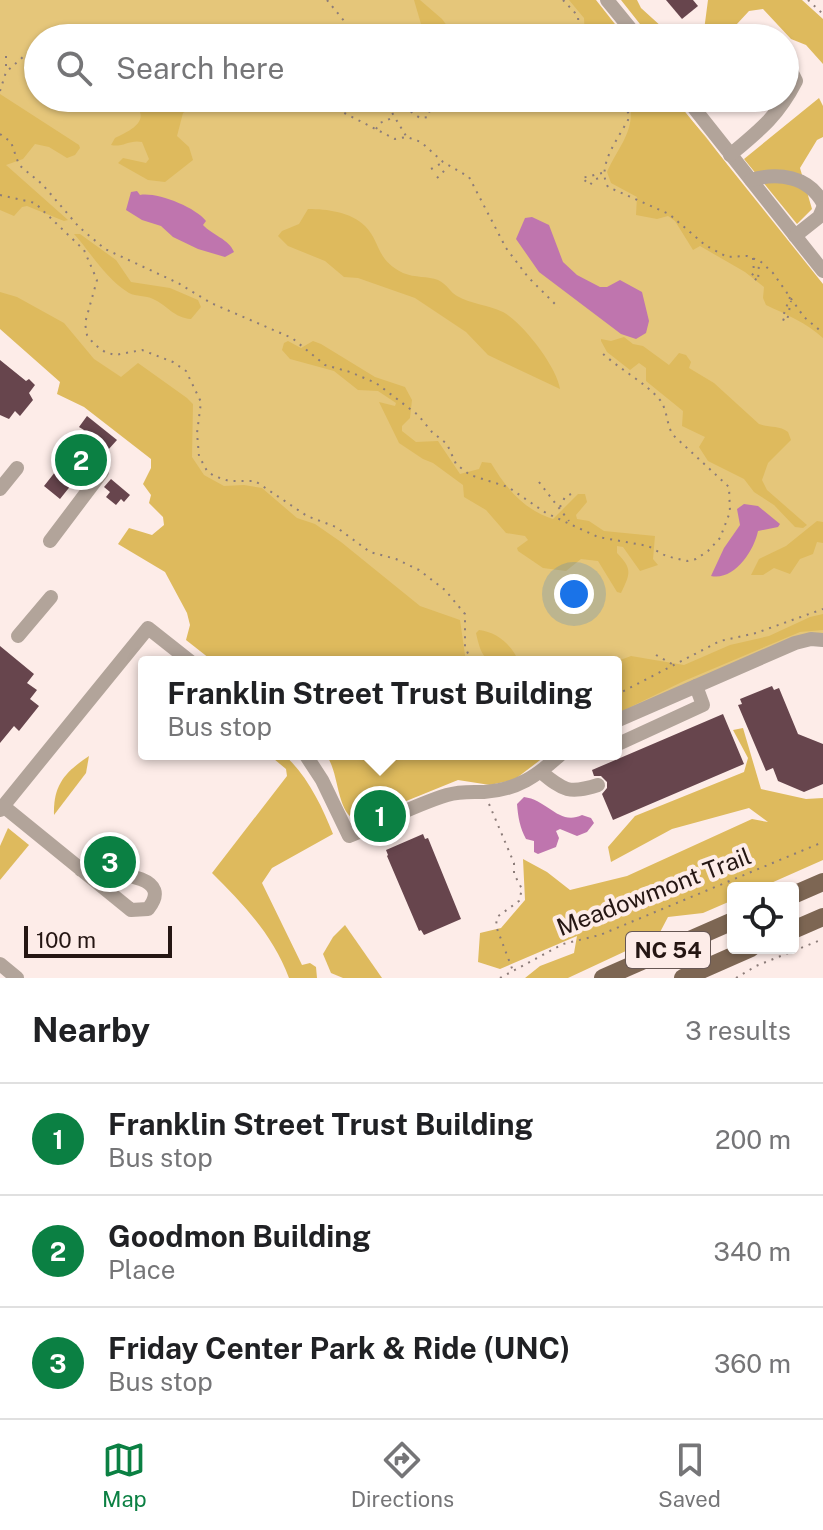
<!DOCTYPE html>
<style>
:root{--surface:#fff;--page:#f2f2f2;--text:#202124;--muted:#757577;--line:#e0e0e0;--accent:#0b8043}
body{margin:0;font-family:"Public Sans",sans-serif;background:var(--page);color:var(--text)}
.controls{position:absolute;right:24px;bottom:24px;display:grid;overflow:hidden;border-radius:8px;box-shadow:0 2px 6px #0004}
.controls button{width:72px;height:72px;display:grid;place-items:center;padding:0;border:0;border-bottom:2px solid var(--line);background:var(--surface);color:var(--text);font:40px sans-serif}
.scale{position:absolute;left:24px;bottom:20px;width:148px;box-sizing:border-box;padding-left:8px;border:4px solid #251613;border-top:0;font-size:22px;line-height:28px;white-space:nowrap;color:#251613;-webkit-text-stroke:6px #fdece8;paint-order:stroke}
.you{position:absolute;left:574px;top:594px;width:28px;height:28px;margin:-20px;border:6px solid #fff;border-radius:50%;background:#1a73e8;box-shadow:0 0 0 12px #1a73e833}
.badge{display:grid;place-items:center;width:52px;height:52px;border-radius:50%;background:var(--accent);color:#fff;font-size:26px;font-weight:700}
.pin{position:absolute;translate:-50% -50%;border:4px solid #fff;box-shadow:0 2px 8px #0006}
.popup{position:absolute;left:138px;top:656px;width:484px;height:104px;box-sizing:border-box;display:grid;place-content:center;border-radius:8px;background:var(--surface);filter:drop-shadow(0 2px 6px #0005);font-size:26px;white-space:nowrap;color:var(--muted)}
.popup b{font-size:30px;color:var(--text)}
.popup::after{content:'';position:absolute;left:50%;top:100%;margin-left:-16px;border:16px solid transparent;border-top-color:var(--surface)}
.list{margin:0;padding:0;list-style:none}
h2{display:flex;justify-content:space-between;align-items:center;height:104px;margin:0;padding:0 32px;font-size:34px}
h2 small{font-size:26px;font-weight:400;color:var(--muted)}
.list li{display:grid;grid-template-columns:52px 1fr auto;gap:24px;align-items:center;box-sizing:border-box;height:112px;padding:0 32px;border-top:2px solid var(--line)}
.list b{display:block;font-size:30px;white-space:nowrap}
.list p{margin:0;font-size:26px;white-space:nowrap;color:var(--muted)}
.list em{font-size:26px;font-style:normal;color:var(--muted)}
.icon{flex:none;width:44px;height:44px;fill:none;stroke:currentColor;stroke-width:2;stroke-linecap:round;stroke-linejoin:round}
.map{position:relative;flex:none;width:823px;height:978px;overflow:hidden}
.search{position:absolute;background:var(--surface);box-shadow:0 2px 6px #0004;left:24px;right:24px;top:24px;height:88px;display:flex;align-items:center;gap:20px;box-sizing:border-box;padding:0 28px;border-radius:44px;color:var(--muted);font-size:30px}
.sheet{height:440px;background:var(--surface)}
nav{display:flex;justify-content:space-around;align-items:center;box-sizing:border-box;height:112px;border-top:2px solid var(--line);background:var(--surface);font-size:22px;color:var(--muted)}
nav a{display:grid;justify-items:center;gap:4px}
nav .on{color:var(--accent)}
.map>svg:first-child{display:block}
.green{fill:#e5c67a}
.forest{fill:#deba5d}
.water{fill:#bf75ae}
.building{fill:#67454d}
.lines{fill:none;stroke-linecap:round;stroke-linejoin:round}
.path{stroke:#8c7c79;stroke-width:2;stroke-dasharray:2 6;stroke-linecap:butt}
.minor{stroke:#b2a49a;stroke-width:14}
.major{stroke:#7d6653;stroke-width:18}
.labels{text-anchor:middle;stroke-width:8;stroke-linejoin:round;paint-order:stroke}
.shield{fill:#fdece8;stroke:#665653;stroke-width:2}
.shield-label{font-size:22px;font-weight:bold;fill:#251613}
.street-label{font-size:24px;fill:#251613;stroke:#fdece8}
</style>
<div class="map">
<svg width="823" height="978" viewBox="0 0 823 978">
<rect width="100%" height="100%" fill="#fdece8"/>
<polygon class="green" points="0,0 588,0 619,38 38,38 38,98 672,98 706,137 823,291 823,637 616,716 616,662 400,662 0,318"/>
<g class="forest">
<polygon points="414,0 420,0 442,19 456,38 432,38 421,24"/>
<polygon points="569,0 596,0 626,38 585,38 584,18"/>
<polygon points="621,0 637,0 641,8 674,38 651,38"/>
<polygon points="708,0 802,0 823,19 823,64 806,45 791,39 763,9 749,11 724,38 703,38"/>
<polygon points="0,94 79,145 80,148 75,155 67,158 49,147 35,144 23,159 6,165 68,220 64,221 27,206 22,207 14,216 0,210"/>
<path d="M132 98 163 108 182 98H218L204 100 183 113 177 136 189 147 193 160 165 182 148 180 118 163 123 158 146 163 149 159 142 142C130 139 122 148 111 145L115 138C125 133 147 124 139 110 137 106 134 102 132 98Z"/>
<path d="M629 98H674L823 284V338C807 323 785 314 766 305L763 298 764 287 745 272 700 246 693 250 675 221 668 216 657 219 636 215 637 197 611 183 607 172C619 145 637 130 629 98Z"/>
<polygon points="819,98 823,106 823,137 817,140 800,168 812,209 797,224 744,159"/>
<path d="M308 209C327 209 351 212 365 226 381 242 375 259 403 273 415 278 428 276 438 280 447 284 450 292 457 296 471 304 489 305 503 312 523 323 557 367 560 389L488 355 466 332 415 298 358 278 344 277 325 261 288 246 278 236 282 231 299 224Z"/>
<path d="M74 234H80L116 260 131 282 170 288 198 300 201 307 191 319C174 318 167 305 153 299 146 295 136 297 129 293 105 278 92 254 74 234Z"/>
<polygon points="0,292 17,297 64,323 94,359 121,377 138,363 187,398 193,404 192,457 204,475 224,486 244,485 262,488 297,518 315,524 341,542 420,606 460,620 466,662 214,662 186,640 190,625 187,613 165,572 118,544 129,528 152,535 164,525 163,517 149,503 151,495 143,484 151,468 151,459 84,407 57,394 60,382 0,329"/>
<path d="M624 337 633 344 643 346 669 365 679 353 686 355 691 362 689 368 714 383 759 424C769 428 779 425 788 432L791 440 768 463 762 480 767 490 807 525 803 528 795 527 774 505 754 492 744 479 708 461 699 447 705 437 682 426 683 411 646 381V368L639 363 630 370 607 352 601 341V339L611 341Z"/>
<path d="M288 341 301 348 313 341 321 344 375 377 405 387 412 400 410 418 402 426V431L416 442 438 441 460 474 479 469 482 462 491 463C506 488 524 510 553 519L578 494H585L587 502 576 515 577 519 589 521 604 531 655 536 653 559 658 565 640 571 623 547 617 546V553C633 569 630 574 621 593L617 592 598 561 581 559 566 571 543 568 518 551 517 548 528 540 525 536 506 533 486 510 464 497 463 485 433 463 423 459 399 443 379 402 395 406 396 403 378 391 358 390 334 371 290 359 282 350 284 343Z"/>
<polygon points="817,521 823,522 823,543 817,542 813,554 800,559 790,574 774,568 763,575 751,575 759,559 786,546"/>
<polygon points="823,614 823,630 800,632 684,681 616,714 615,662 631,656 684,665 730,645 769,636 810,617"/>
<path d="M479 630C497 632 512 645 519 662 488 662 483 665 476 633Z"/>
<polygon points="743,728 761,789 806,799 823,798 823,860 760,888 733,888 733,900 703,913 668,917 658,936 568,978 525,978 540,966 574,953 577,936 500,969 478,962 480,933 501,928 525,900 523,859 547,872 570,890 627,876 752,819 768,822 749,808 672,829 611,862 608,847 635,816 744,772 748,758 733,730"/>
<path d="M268 754H283C306 773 322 806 333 834L272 868 262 883 302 965 310 963 316 967 317 978H289C273 935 244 905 212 873L287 776 286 769Z"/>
<path d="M325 754H548L514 780 490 785 458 780 357 821C335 812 340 770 325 754Z"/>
<path d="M89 756 86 773 54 815C53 785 65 772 89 756Z"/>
<polygon points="8,828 29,845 0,880 0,846"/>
<polygon points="345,925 382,978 343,978 331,973 323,954 333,937"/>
</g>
<g class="water">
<path d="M137 191 140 195C157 192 195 207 206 221L203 225C212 235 229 239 234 252L225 257 198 249 173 237 161 226 142 220 126 210 131 192Z"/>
<polygon points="532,217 549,225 563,262 577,275 600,287 607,287 620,280 642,292 649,321 646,333 636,339 621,334 539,272 516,239 525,218"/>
<path d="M744 504 758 506 780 524 778 527 758 531C754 551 734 581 711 576L724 548 740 525 737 509Z"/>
<path d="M524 797C548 800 559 826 582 815L591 818 594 823 587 832 577 836 560 829 556 831 559 838 556 847 538 854 534 852V841L526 839C520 828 518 817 517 804Z"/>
</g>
<g class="building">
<polygon points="666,0 693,0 698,6 682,19"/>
<polygon points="0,360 26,381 29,379 35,385 29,393 33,400 20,416 15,411 9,419 0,415"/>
<polygon points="87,416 117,440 88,472 84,469 60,499 44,486 71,452 69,449 84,430 79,427"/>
<polygon points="111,479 130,495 124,502 121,499 116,505 106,497 110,492 104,487"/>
<polygon points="0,646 34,674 27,683 37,690 30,699 39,706 19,731 14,726 0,743"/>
<polygon points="772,686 774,690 779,688 798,734 823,744 823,784 804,792 778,781 773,768 766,771 738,705 742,704 740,699"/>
<polygon points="723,714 744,764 613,820 602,794 607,788 607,782 601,776 594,776 592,770"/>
<polygon points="423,834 425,839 428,838 461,919 424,935 421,930 419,931 387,856 388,855 386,850"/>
</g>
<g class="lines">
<g class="path">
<polyline points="327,0 358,38"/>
<polyline points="563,0 578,16 579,38"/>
<polyline points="808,0 823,14"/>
<polyline points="6,56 6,71"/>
<polyline points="0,91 6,72 24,56"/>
<polyline points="242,98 254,110 261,111 317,99 395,139 407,137 421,142 443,162 469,177 506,248 528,277 559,308"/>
<polyline points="391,98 420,118 428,117 430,109 417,98"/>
<polyline points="395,98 391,111 406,136"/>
<path d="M619 98 629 114 628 120C618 139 596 166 608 187L669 214 705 245 727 257 747 256 760 261 773 273 804 317 823 333"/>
<polyline points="376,129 380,123 392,118"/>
<path d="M0 134 11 142 19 165 42 184 79 227 105 249 178 283 211 303 292 338 325 365 350 372 376 383 418 415 432 432 447 444 456 464 470 475 508 487 546 513 598 537 648 546 666 556 687 561 696 559 708 551 720 538 730 512 729 487 673 435C666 424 668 411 660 400 646 383 619 369 601 352"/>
<polyline points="431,169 442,163"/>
<polyline points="602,173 582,178 590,185 594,180 603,176"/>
<polyline points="437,178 448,167"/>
<polyline points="0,195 35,203 84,250 97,280 85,323 87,335 94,344 105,352 115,355 142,350 173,362 186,371 201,402 197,433 199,456 207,471 214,476 229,481 255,481 307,516 336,527 370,552 396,559 419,570 445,590 465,614 465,647 472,662"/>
<polyline points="753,258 754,273 751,276 758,281 759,263"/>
<polyline points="790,297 782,319 787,321 791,301"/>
<polyline points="539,482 569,521"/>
<polyline points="560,507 565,497 571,494"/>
<polyline points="656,655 672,664"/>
<polyline points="616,695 720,641 756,633 823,609"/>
<polyline points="489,804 514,863 514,874 522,889 519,901 497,917 496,926 513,971"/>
<polyline points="500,978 563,944 600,935 823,842"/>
<polyline points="736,978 756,966 823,939"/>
</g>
<g class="minor">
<polyline points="607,0 638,38"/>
<polyline points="686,98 823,271"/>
<path d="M730 155C760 130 778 116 796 81L787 63"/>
<path d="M751 180C778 172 808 176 823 203"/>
<polyline points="795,236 819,217 823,208"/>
<polyline points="0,489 17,468"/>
<polyline points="50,541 102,472"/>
<polyline points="18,636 51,597"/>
<polyline points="616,721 795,643 811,639 823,640"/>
<polyline points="616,745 703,705 696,686"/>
<path d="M305 754 322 780 349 836C381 823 414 805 447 795 460 791 471 792 484 792 517 790 537 776 561 754"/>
<path d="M541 772C564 791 569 794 598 785"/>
<path d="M3 806 131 910 148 909C178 872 101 873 81 870"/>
<polyline points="0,810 148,628 191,662"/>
<polyline points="0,964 17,978"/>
</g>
<g class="major">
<polyline points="793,895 823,882"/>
<polyline points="793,930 823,917"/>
<polyline points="603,978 733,921"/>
<polyline points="683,978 751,948"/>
</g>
</g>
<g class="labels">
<rect class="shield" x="626" y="932" width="84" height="36" rx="6"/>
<g class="shield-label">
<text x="668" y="958">NC 54</text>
</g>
<g class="street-label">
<text transform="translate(654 892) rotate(-21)" y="8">Meadowmont Trail</text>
</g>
</g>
</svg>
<div class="controls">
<button><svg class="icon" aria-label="locate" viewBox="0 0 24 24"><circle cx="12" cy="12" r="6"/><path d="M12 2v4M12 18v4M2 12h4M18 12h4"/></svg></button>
</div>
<div class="scale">100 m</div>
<div class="you"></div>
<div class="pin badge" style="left:380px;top:816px">1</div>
<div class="popup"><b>Franklin Street Trust Building</b>Bus stop</div>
<div class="pin badge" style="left:81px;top:460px">2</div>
<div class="pin badge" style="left:110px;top:862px">3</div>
<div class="search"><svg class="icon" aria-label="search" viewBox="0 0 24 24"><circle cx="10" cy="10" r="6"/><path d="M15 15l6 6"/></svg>Search here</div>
</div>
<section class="sheet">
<h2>Nearby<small>3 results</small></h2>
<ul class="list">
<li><span class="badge">1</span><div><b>Franklin Street Trust Building</b><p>Bus stop</p></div><em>200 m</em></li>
<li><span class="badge">2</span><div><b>Goodmon Building</b><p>Place</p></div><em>340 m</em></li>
<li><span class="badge">3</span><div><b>Friday Center Park &amp; Ride (UNC)</b><p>Bus stop</p></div><em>360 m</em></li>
</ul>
</section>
<nav>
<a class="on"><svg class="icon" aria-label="map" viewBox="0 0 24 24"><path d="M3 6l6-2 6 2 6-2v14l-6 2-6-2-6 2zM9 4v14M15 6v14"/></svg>Map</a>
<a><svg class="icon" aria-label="directions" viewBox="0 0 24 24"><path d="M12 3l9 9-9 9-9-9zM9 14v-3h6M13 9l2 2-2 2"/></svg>Directions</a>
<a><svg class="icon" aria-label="saved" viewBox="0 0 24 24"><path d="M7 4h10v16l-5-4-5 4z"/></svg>Saved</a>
</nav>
